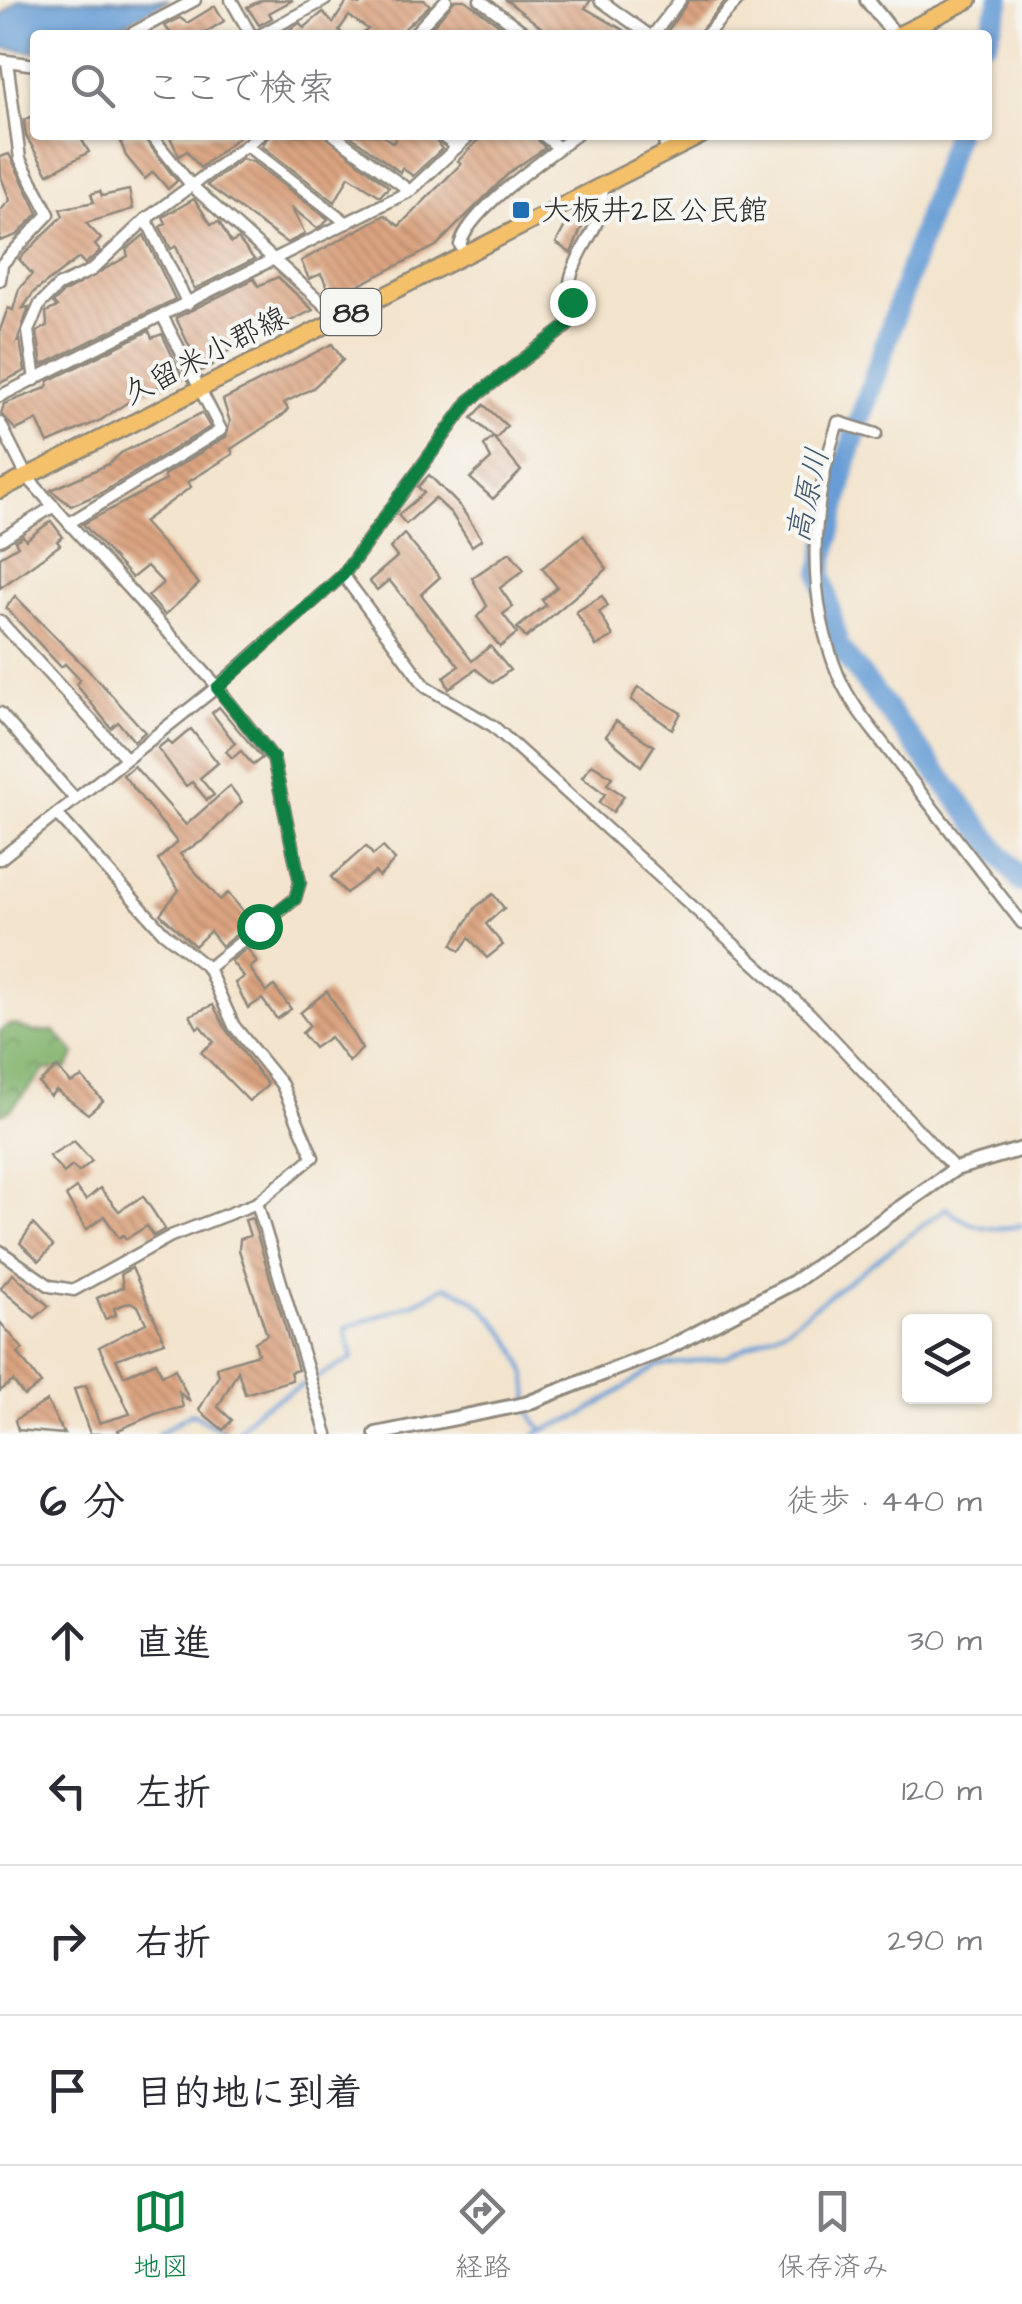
<!DOCTYPE html>
<html lang="ja">
<meta charset="utf-8">
<style>
:root{--surface:#fff;--page:#f2f2f3;--text:#2b2b33;--muted:#7c7c81;--line:#e1e1e2;--accent:#0b8043}
body{margin:0;font-family:"Architects Daughter","Klee One",sans-serif;background:var(--page);color:var(--text)}
.controls{position:absolute;right:30px;bottom:30px;display:grid;overflow:hidden;border-radius:10px;box-shadow:0 2px 8px #0004}
.controls button{width:90px;height:90px;display:grid;place-items:center;padding:0;border:0;border-bottom:2px solid var(--line);background:var(--surface);color:var(--text);font:50px sans-serif}
.stop{position:absolute;width:30px;height:30px;margin:-22px;border:8px solid #0b8043;border-radius:50%;background:#fff}
.stop.end{background:#0b8043;border-color:#fff;box-shadow:0 2px 10px #0008}
.list{margin:0;padding:0;list-style:none}
h2{display:flex;justify-content:space-between;align-items:center;height:130px;margin:0;padding:0 40px;font-size:42px}
h2 small{font-size:32px;font-weight:400;color:var(--muted)}
.list li{display:grid;grid-template-columns:65px 1fr auto;gap:30px;align-items:center;box-sizing:border-box;height:150px;padding:0 40px;border-top:2px solid var(--line)}
.list b{display:block;font-size:38px;white-space:nowrap}
.list em{font-size:32px;font-style:normal;color:var(--muted)}
.icon{flex:none;width:55px;height:55px;fill:none;stroke:currentColor;stroke-width:2;stroke-linecap:round;stroke-linejoin:round}
.map{position:relative;flex:none;width:1022px;height:1434px;overflow:hidden}
.search{position:absolute;background:var(--surface);box-shadow:0 2px 8px #0004;left:30px;right:30px;top:30px;height:110px;display:flex;align-items:center;gap:25px;box-sizing:border-box;padding:0 35px;border-radius:10px;color:var(--muted);font-size:38px}
.sheet{height:730px;background:var(--surface)}
nav{display:flex;justify-content:space-around;align-items:center;box-sizing:border-box;height:140px;border-top:2px solid var(--line);background:var(--surface);font-size:28px;color:var(--muted)}
nav a{display:grid;justify-items:center;gap:5px}
nav .on{color:var(--accent)}
.map>svg:first-child{display:block}
.forest{fill:url(#forest-crowns);stroke:#58704e;stroke-width:2.5}
.water{fill:#679ed5;stroke:#496480;stroke-width:2.5}
.lines{fill:none;stroke-linecap:round;stroke-linejoin:round}
.stream{stroke:#679ed5;stroke-width:4}
.river{stroke:#679ed5;stroke-width:22}
.building{fill:url(#building-back-hatch)}
.minor-casing{stroke:#8f887c;stroke-width:15}
.tertiary-casing{stroke:#8f887c;stroke-width:18}
.primary-casing{stroke:#8f887c;stroke-width:20}
.minor{stroke:#fff;stroke-width:10}
.tertiary{stroke:#fff;stroke-width:12}
.primary{stroke:#f4c16a;stroke-width:15}
.route{stroke:#0b8043;stroke-width:12}
.poi-dot{fill:#1f6fb2;stroke:#f6f6f2;stroke-width:4}
.labels{text-anchor:middle;stroke-width:8;stroke-linejoin:round;paint-order:stroke}
.shield{fill:#f6f6f2;stroke:#686867;stroke-width:2.5}
.shield-label{font-size:28px;font-weight:bold;fill:#2b2b2b}
.poi-label{font-size:30px;fill:#2b2b2b;stroke:#f6f6f2;text-anchor:start}
.street-label{font-size:30px;fill:#2b2b2b;stroke:#f6f6f2}
.water-label{font-size:32px;font-style:italic;fill:#43596f;stroke:#f6f6f2}
</style>
<div class="map">
<svg width="1022" height="1434" viewBox="0 0 1022 1434">
<defs>
<pattern id="forest-crowns" width="20" height="18" patternUnits="userSpaceOnUse" patternTransform="scale(2.5)"><rect width="20" height="18" fill="#85b671"/><path d="M2 6a3 3 0 1 1 6 0M12 15a3 3 0 1 1 6 0" fill="none" stroke="#6d945d"/></pattern>
<pattern id="building-back-hatch" width="6" height="6" patternUnits="userSpaceOnUse" patternTransform="scale(2.5)"><rect width="6" height="6" fill="#dca481"/><path d="M-1 5l2 2M0 0l6 6M5-1l2 2" fill="none" stroke="#b3866a"/></pattern>
</defs>
<rect width="100%" height="100%" fill="#f6f6f2"/>
<filter id="ink" filterUnits="userSpaceOnUse"><feTurbulence type="fractalNoise" baseFrequency=".01" numOctaves="2"/><feDisplacementMap in="SourceGraphic" scale="20" xChannelSelector="R" yChannelSelector="G"/><feConvolveMatrix kernelMatrix="1 2 1 2 8 2 1 2 1" color-interpolation-filters="sRGB"/></filter>
<filter id="wash" filterUnits="userSpaceOnUse"><feTurbulence type="fractalNoise" baseFrequency=".0048" numOctaves="4" result="noise"/><feDisplacementMap in="SourceGraphic" scale="40" xChannelSelector="R" yChannelSelector="G"/><feGaussianBlur stdDeviation="2.25" result="paint"/><feColorMatrix in="noise" values="0 0 0 0 0 0 0 0 0 0 0 0 0 0 0 0 0 1.4 0 .05"/><feComposite in="paint" operator="in"/></filter>
<g filter="url(#wash)">
<rect width="100%" height="100%" fill="#f3e4cd"/>
<polygon class="forest" points="12,1024 34,1032 54,1031 75,1054 67,1068 45,1070 10,1110 0,1114 0,1031"/>
<polygon class="water" points="18,0 169,0 102,35 35,35 35,52 0,47 0,17"/>
<g class="lines">
<g class="stream">
<polyline points="158,1434 192,1413 227,1434"/>
<path d="M235 1434 258 1409 353 1358 345 1328C381 1314 414 1307 445 1286 479 1295 514 1337 525 1371 533 1395 521 1411 543 1429"/>
<path d="M535 1434 584 1414 657 1366 726 1357 787 1327 946 1208C967 1227 994 1233 1022 1225"/>
</g>
<g class="river">
<polyline points="987,39 1000,0"/>
<polyline points="955,135 848,456 821,573 838,646 1022,882"/>
</g>
</g>
<g id="blocks">
<g class="building">
<polygon points="262,0 293,0 269,13 272,18 259,25 247,7"/>
<polygon points="348,0 359,5 365,0 424,0 430,5 398,35 361,35 368,29 349,16 339,30 343,35 281,35 300,23 304,28 323,12 333,23"/>
<polygon points="455,0 465,0 513,35 425,35"/>
<polygon points="506,0 591,0 585,8 632,35 537,35 541,27"/>
<polygon points="689,0 726,0 697,35 665,35"/>
<polygon points="215,6 224,21 201,35 172,35 165,26 180,18 187,23"/>
<polygon points="35,115 32,135 79,135 89,152 48,174 26,136 24,120"/>
<polygon points="118,135 142,135 177,181 168,189 153,172 145,179 126,156"/>
<polygon points="169,135 241,135 200,168 187,151 179,156"/>
<polygon points="269,135 325,135 389,187 380,196 349,176 335,202 262,146"/>
<polygon points="349,135 382,135 393,143 398,135 431,135 442,149 413,176 402,168 400,172"/>
<polygon points="483,135 534,135 545,148 511,171 436,246 333,298 321,274 309,279 301,261 385,215 399,226 461,164 458,161"/>
<polygon points="9,154 38,213 17,235 0,241 0,211 10,200 1,177 0,157"/>
<polygon points="242,159 253,162 328,219 324,224 317,228 291,207 305,234 287,243 207,185"/>
<polygon points="129,190 133,209 86,223 101,239 95,245 100,251 85,264 79,258 34,292 23,308 29,307 17,342 20,340 25,371 0,383 0,330 8,308 13,310 19,289 32,274 19,259 63,216 60,209 94,202 91,194 100,191 102,196"/>
<polygon points="194,199 211,224 219,222 231,243 238,239 254,259 194,289 176,246 171,249 160,227 166,223 163,217"/>
<polygon points="587,215 571,253 556,243 565,226"/>
<polygon points="144,235 175,299 42,365 37,332 47,326 46,312 57,307 53,303 63,293 128,256 126,250"/>
<polygon points="278,277 313,310 210,360 213,365 201,371 176,318 254,279 258,286"/>
<polygon points="149,331 152,338 162,334 183,378 140,394 101,420 48,443 37,420 16,430 1,414 4,404 46,388 49,381"/>
<polygon points="332,344 343,360 313,388 284,403 288,409 283,415 231,449 233,454 188,482 191,487 143,522 199,584 165,615 148,596 163,583 147,566 132,578 83,524 166,480 164,475 226,437 230,422 223,400"/>
<polygon points="484,405 507,426 496,439 472,418"/>
<polygon points="202,413 210,427 101,493 71,506 51,490 109,464 121,453"/>
<polygon points="493,437 521,471 493,499 470,478 491,459 484,445"/>
<polygon points="429,475 460,506 482,539 472,546 451,513 435,498 406,524 398,515 424,493 418,487"/>
<polygon points="51,521 63,537 57,541 60,545 0,588 0,557 18,546 15,541 23,536 26,540"/>
<polygon points="404,534 440,577 421,594 472,661 490,646 510,670 493,683 476,669 449,689 444,677 459,666 389,580 377,590 369,581 397,557 390,548"/>
<polygon points="583,535 607,569 526,638 517,628 546,605 542,600 557,587 542,568"/>
<polygon points="510,552 524,570 500,588 513,607 503,614 517,633 500,647 477,617 487,606 472,578"/>
<polygon points="15,596 100,682 145,732 134,741 118,722 111,728 76,684 80,680 65,664 61,667 6,608"/>
<polygon points="602,596 608,606 599,612 613,636 596,646 576,612"/>
<polygon points="638,687 681,713 672,729 631,700"/>
<polygon points="219,707 262,758 253,765 241,751 232,758 226,751 235,743 212,713"/>
<polygon points="616,721 654,746 641,766 606,736"/>
<polygon points="191,729 218,763 200,778 214,795 207,800 192,782 186,786 158,748 168,740 172,745"/>
<polygon points="592,764 612,777 607,784 624,796 613,812 599,803 605,794 582,777"/>
<polygon points="134,766 186,825 230,786 242,802 204,840 180,854 220,900 228,893 252,922 222,946 210,931 195,946 160,914 179,890 158,860 177,842 123,775"/>
<polygon points="366,846 373,855 383,847 395,860 379,877 375,872 346,893 331,877"/>
<polygon points="493,894 504,908 486,924 503,945 487,958 469,938 460,951 452,945 476,907"/>
<polygon points="247,948 257,962 250,968 266,992 274,986 291,1009 277,1019 262,999 248,1008 235,983 244,977 231,961"/>
<polygon points="327,991 362,1049 349,1062 330,1037 314,1048 302,1033 310,1026 300,1013"/>
<polygon points="213,1005 227,1031 268,1085 249,1101 201,1052 214,1042 200,1026 197,1028 190,1015"/>
<polygon points="57,1067 71,1083 82,1077 103,1101 88,1114 56,1090 50,1096 39,1083"/>
<polygon points="74,1141 92,1161 79,1172 72,1166 64,1173 49,1156"/>
<polygon points="76,1188 86,1200 100,1188 119,1211 143,1196 165,1229 153,1236 147,1226 126,1239 123,1235 119,1238 104,1216 86,1230 66,1196"/>
<polygon points="252,1218 298,1370 290,1372 292,1380 245,1394 238,1371 218,1407 232,1420 223,1430 199,1410 219,1375 216,1367 258,1354 255,1342 267,1335 239,1250 240,1239 250,1236 245,1220"/>
<polygon points="33,1224 53,1246 39,1261 20,1243"/>
<polygon points="132,1268 165,1342 116,1359 124,1376 156,1362 162,1375 175,1369 190,1402 179,1392 183,1407 155,1414 118,1430 120,1434 90,1434 74,1389 86,1385 99,1423 130,1414 99,1347 146,1323 138,1306 130,1302 114,1308 116,1315 105,1319 97,1298 123,1287 121,1274"/>
<polygon points="13,1274 49,1306 35,1318 0,1288"/>
<polygon points="0,1322 23,1349 18,1353 41,1384 24,1396 13,1381 0,1391"/>
<polygon points="47,1401 64,1434 18,1430 15,1420"/>
</g>
</g>
</g>
<g filter="url(#ink)">
<use href="#blocks" fill-opacity="0" stroke="#8f887c" stroke-width="2.5"/>
<g class="lines">
<defs>
<g id="minor">
<polyline points="231,0 251,35"/>
<polyline points="480,0 528,35"/>
<polyline points="600,0 649,35"/>
<polyline points="129,35 195,0"/>
<polyline points="260,35 325,0"/>
<polyline points="413,35 446,0"/>
<polyline points="653,35 680,0"/>
<polyline points="706,35 738,0"/>
<polyline points="1,60 35,65"/>
<polyline points="151,135 191,185 339,318"/>
<polyline points="334,135 410,191"/>
<polyline points="440,135 457,147"/>
<polyline points="543,135 559,148"/>
<polyline points="663,135 666,153"/>
<polyline points="246,145 347,223"/>
<polyline points="146,219 188,304"/>
<path d="M466 254 460 245C470 208 545 160 576 135"/>
<polyline points="0,280 2,264 49,214 20,159 7,61"/>
<polyline points="35,380 28,331 40,304 58,286 92,270 146,219 260,135"/>
<polyline points="0,396 410,191 470,135"/>
<polyline points="0,423 27,477 218,687"/>
<path d="M876 434 838 422C811 504 805 596 839 677 852 707 876 733 895 759 937 814 980 869 1022 923"/>
<polyline points="69,523 221,430 163,317"/>
<polyline points="0,540 54,506"/>
<polyline points="343,575 426,687 493,726 714,926 810,1014 955,1169"/>
<polyline points="0,621 126,758"/>
<polyline points="0,713 75,799"/>
<path d="M0 859 217 687 343 575 469 401 567 326C572 310 567 293 571 277 580 242 607 225 602 186"/>
<polyline points="208,968 295,899 300,882 273,758 217,687"/>
<polyline points="257,1203 327,1434"/>
<polyline points="0,1251 50,1286 74,1290 171,1236 257,1203 313,1157 282,1085 234,1026 208,968 163,932 57,814"/>
</g>
<g id="tertiary">
<polyline points="867,0 895,35"/>
<polyline points="376,1434 525,1404 664,1350 794,1282 955,1169 1022,1149"/>
</g>
<g id="primary">
<polyline points="898,35 969,0"/>
<polyline points="0,490 702,135"/>
</g>
</defs>
<use href="#minor" class="minor-casing"/>
<use href="#tertiary" class="tertiary-casing"/>
<use href="#primary" class="primary-casing"/>
<use href="#minor" class="minor"/>
<use href="#tertiary" class="tertiary"/>
<use href="#primary" class="primary"/>
</g>
</g>
<g class="lines" filter="url(#ink)">
<polyline class="route" points="259,926 295,899 300,882 273,758 217,688 343,575 469,401 567,326 572,302"/>
</g>
<rect class="poi-dot" x="511" y="200" width="20" height="20" rx="5"/>
<g class="labels">
<rect class="shield" x="321" y="289" width="60" height="46" rx="8"/>
<g class="shield-label">
<text x="351" y="322">88</text>
</g>
<g class="poi-label">
<text x="541" y="220">大板井2区公民館</text>
</g>
<g class="street-label">
<text transform="translate(205 355) rotate(-27)" y="10">久留米小郡線</text>
</g>
<g class="water-label">
<text transform="translate(807 495) rotate(-77)" y="11">高原川</text>
</g>
</g>
</svg>
<div class="controls">
<button><svg class="icon" aria-label="layers" viewBox="0 0 24 24"><path d="M12 4l9 5-9 5-9-5zM3 14l9 5 9-5"/></svg></button>
</div>
<div class="stop" style="left:259px;top:926px"></div>
<div class="stop end" style="left:572px;top:302px"></div>
<div class="search"><svg class="icon" aria-label="search" viewBox="0 0 24 24"><circle cx="10" cy="10" r="6"/><path d="M15 15l6 6"/></svg>ここで検索</div>
</div>
<section class="sheet">
<h2>6 分<small>徒歩 · 440 m</small></h2>
<ul class="list">
<li><svg class="icon" aria-label="ahead" viewBox="0 0 24 24"><path d="M12 20V5M6 11l6-6 6 6"/></svg><div><b>直進</b></div><em>30 m</em></li>
<li><svg class="icon" aria-label="left" viewBox="0 0 24 24"><path d="M17 20v-9H6M10 6l-5 5 5 5"/></svg><div><b>左折</b></div><em>120 m</em></li>
<li><svg class="icon" aria-label="right" viewBox="0 0 24 24"><path d="M7 20v-9h11M14 6l5 5-5 5"/></svg><div><b>右折</b></div><em>290 m</em></li>
<li><svg class="icon" aria-label="arrive" viewBox="0 0 24 24"><path d="M6 21V4h12l-3 4 3 4H6"/></svg><div><b>目的地に到着</b></div></li>
</ul>
</section>
<nav>
<a class="on"><svg class="icon" aria-label="map" viewBox="0 0 24 24"><path d="M3 6l6-2 6 2 6-2v14l-6 2-6-2-6 2zM9 4v14M15 6v14"/></svg>地図</a>
<a><svg class="icon" aria-label="directions" viewBox="0 0 24 24"><path d="M12 3l9 9-9 9-9-9zM9 14v-3h6M13 9l2 2-2 2"/></svg>経路</a>
<a><svg class="icon" aria-label="saved" viewBox="0 0 24 24"><path d="M7 4h10v16l-5-4-5 4z"/></svg>保存済み</a>
</nav>
